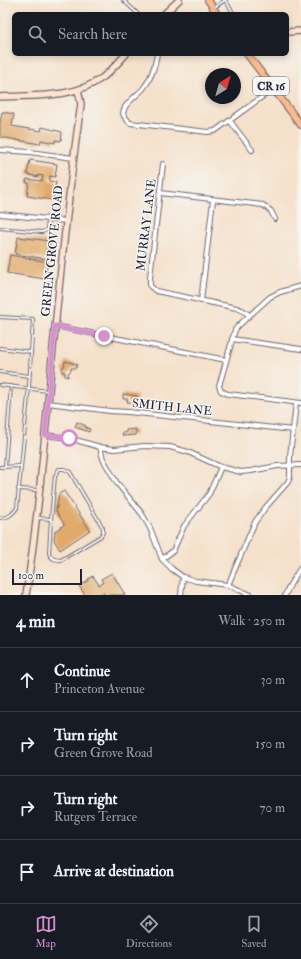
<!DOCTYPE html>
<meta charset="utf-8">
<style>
:root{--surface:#171b24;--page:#242831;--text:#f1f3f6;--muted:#9ea1a6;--line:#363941;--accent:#d690ce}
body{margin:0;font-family:"IM FELL Double Pica",serif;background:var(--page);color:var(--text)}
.compass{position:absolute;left:205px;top:68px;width:36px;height:36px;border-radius:50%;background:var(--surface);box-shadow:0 2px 6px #0003;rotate:37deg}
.scale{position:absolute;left:12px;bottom:10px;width:70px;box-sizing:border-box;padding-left:4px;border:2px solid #22223b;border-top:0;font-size:11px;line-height:14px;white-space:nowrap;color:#22223b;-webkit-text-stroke:3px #f6f6f2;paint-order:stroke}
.stop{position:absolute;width:12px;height:12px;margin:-9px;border:3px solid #d690ce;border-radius:50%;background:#fff}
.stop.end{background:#d690ce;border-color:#fff;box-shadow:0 1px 4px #0008}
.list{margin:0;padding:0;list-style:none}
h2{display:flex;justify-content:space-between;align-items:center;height:52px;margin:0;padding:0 16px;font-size:17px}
h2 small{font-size:13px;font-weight:400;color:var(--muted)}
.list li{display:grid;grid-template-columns:26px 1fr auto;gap:12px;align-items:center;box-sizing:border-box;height:64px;padding:0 16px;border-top:1px solid var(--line)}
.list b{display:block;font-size:15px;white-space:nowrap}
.list p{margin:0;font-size:13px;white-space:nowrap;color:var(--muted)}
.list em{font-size:13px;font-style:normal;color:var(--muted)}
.icon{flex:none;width:22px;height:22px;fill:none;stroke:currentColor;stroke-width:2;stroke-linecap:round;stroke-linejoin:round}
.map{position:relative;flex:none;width:301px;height:595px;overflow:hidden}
.search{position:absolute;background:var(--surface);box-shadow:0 2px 6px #0003;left:12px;right:12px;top:12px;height:44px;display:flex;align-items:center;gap:10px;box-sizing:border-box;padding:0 14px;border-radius:6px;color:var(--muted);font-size:15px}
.sheet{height:308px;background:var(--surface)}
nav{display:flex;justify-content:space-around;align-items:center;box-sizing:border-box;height:56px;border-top:1px solid var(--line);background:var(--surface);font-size:11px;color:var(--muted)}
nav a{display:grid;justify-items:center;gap:2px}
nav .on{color:var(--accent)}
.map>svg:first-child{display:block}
.building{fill:#e1aa6b}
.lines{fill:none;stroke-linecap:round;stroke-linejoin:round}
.lane-casing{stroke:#6c656d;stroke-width:4}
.street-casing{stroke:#6c656d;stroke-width:6}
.secondary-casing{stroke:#6c656d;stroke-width:8}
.primary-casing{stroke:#6c656d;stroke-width:8}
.lane{stroke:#fff;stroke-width:2}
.street{stroke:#fff;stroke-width:4}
.secondary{stroke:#fee3d1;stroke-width:5.5}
.primary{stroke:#fcba8d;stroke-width:6}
.route{stroke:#d690ce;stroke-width:5}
.labels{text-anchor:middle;stroke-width:3;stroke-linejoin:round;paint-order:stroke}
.shield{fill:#f6f6f2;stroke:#626272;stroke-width:1}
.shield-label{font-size:11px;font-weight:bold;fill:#22223b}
.street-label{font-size:12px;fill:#22223b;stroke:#f6f6f2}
</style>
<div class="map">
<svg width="301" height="595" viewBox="0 0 301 595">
<rect width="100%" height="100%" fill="#f6f6f2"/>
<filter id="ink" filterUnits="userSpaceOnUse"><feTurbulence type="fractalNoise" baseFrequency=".025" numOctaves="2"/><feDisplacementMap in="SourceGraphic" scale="8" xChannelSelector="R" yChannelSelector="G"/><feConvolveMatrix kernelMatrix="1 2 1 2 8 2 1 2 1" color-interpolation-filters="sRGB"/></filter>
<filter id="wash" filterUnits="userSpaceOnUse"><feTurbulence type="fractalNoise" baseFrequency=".012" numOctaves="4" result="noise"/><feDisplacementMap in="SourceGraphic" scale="16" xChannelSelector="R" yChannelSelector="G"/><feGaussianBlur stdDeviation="0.9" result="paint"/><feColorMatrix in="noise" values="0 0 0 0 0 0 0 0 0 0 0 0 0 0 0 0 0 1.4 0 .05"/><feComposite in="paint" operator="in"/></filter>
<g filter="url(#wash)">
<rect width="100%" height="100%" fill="#f5e1cb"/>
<g id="blocks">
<g class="building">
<polygon points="2,112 14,114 12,126 41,131 42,127 62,132 61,141 55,140 55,143 41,140 40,144 0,137 0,123"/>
<polygon points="30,160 57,164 55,177 50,176 49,181 56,182 53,200 27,196 29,183 26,183 27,179 42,181 43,176 38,175 38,177 27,174"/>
<polygon points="18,237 50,241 47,259 15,254"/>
<polygon points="10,255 48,262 45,279 7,273"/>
<polygon points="65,361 77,364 76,368 71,368 71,371 68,373 68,377 65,376 65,372 62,372 62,367 64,367"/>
<polygon points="123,394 137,396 136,403 127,402 128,399 123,399"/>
<polygon points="77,422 86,426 86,428 90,429 89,432 75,427"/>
<polygon points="136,429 136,435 123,436 122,433 126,433 126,430"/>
<polygon points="64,491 90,530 60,550 54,540 55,531 64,525 64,524 56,511 59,494"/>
<polygon points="112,573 125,595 104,595 103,592 97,595 85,595 79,586 88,581 88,579 93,576 99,585 103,583 101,579"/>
</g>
</g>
</g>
<g filter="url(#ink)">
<use href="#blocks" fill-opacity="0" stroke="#6c656d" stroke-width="1"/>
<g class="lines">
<defs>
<g id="lane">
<polyline points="123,0 138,14"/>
<polyline points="225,0 234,14"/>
<polyline points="215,7 225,0"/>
<polyline points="0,228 42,232 47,230 48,219"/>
<path d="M0 317 33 319 29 386 17 508C12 515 8 518 0 518"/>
<polyline points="0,348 31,352"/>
<polyline points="0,372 29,376"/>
<polyline points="0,385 48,391"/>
<polyline points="0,467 21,466"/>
<polyline points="5,467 11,386"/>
<polyline points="18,489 39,490"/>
<path d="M38 518 51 519 49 553C51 559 55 560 61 560L101 536 103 532V528L70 472 64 469H59L55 476 51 519"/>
</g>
<g id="street">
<path d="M157 54C155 67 151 79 143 89 137 95 130 100 125 107L123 113 124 116 130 123 208 132 215 131 273 89"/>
<polyline points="230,121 252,150"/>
<polyline points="0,150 30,152 73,158"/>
<polyline points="163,164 150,277 150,286 156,291 237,308 242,310 249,315"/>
<polyline points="160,193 263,205 271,211 275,219"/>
<polyline points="0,214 66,221"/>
<polyline points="301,286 280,292 270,297 238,326 235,330 219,386 221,391 228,394 301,403"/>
<polyline points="201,301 213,200"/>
<polyline points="55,326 226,360"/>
<polyline points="232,339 301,349"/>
<polyline points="48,403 110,411 128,412 293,430"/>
<polyline points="45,435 69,438 100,447 114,449 144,446 170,447 188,452 221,467 241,472 251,471 277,466 301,465"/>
<polyline points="100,447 103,459 117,483 142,514 150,528 162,559 172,569 183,577 196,581 228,585 251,595"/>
<polyline points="162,559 173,551 184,526 209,494 221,467"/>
<polyline points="228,585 255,522 265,508 288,482 290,477 290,456 296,403"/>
<polyline points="181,595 183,577"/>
<polyline points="285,595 291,583 301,567"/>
</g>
<g id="secondary">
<polyline points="164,14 179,0"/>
<polyline points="287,32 301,31"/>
<path d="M0 97C35 95 72 99 102 78 111 71 119 62 126 54"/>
<path d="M26 595C39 513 45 431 53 348 61 267 69 185 81 104L78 90"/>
</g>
<g id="primary">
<polyline points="208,0 217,14"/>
<polyline points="247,54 301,125"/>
</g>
</defs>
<use href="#lane" class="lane-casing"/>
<use href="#street" class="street-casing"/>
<use href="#secondary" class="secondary-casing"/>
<use href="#primary" class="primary-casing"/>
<use href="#lane" class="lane"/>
<use href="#street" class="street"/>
<use href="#secondary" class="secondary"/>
<use href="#primary" class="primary"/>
</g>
</g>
<g class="lines" filter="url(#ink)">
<polyline class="route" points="69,438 45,435 55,326 104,336"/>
</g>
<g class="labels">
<rect class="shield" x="253" y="77" width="36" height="18" rx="3"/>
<g class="shield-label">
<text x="271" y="90">CR 16</text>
</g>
<g class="street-label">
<text transform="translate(146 225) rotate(-83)" y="4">MURRAY LANE</text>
<text transform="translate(52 251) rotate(-84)" y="4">GREEN GROVE ROAD</text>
<text transform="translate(172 407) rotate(6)" y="4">SMITH LANE</text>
</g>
</g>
</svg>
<svg class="compass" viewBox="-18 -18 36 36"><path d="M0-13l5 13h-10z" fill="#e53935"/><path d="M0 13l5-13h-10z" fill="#9ea1a6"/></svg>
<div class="scale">100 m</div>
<div class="stop" style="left:69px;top:438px"></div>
<div class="stop end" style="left:104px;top:336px"></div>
<div class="search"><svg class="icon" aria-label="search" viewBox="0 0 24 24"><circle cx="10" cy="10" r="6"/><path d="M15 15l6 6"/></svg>Search here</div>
</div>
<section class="sheet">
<h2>4 min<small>Walk · 250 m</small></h2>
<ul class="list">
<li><svg class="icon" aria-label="ahead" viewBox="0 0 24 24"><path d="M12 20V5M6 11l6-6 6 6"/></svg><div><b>Continue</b><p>Princeton Avenue</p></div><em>30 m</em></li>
<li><svg class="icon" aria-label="right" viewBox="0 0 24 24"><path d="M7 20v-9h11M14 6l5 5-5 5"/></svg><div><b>Turn right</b><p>Green Grove Road</p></div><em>150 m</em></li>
<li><svg class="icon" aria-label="right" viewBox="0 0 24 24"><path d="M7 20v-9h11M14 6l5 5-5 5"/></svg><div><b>Turn right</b><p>Rutgers Terrace</p></div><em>70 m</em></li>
<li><svg class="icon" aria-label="arrive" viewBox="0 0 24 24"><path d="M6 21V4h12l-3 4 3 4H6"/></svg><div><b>Arrive at destination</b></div></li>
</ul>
</section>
<nav>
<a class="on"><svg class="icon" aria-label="map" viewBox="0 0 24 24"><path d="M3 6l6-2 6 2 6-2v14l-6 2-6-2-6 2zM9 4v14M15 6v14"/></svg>Map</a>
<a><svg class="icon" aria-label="directions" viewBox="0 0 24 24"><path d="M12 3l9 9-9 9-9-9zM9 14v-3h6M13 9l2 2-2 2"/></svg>Directions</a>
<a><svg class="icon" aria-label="saved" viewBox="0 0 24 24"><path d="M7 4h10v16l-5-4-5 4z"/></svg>Saved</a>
</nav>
